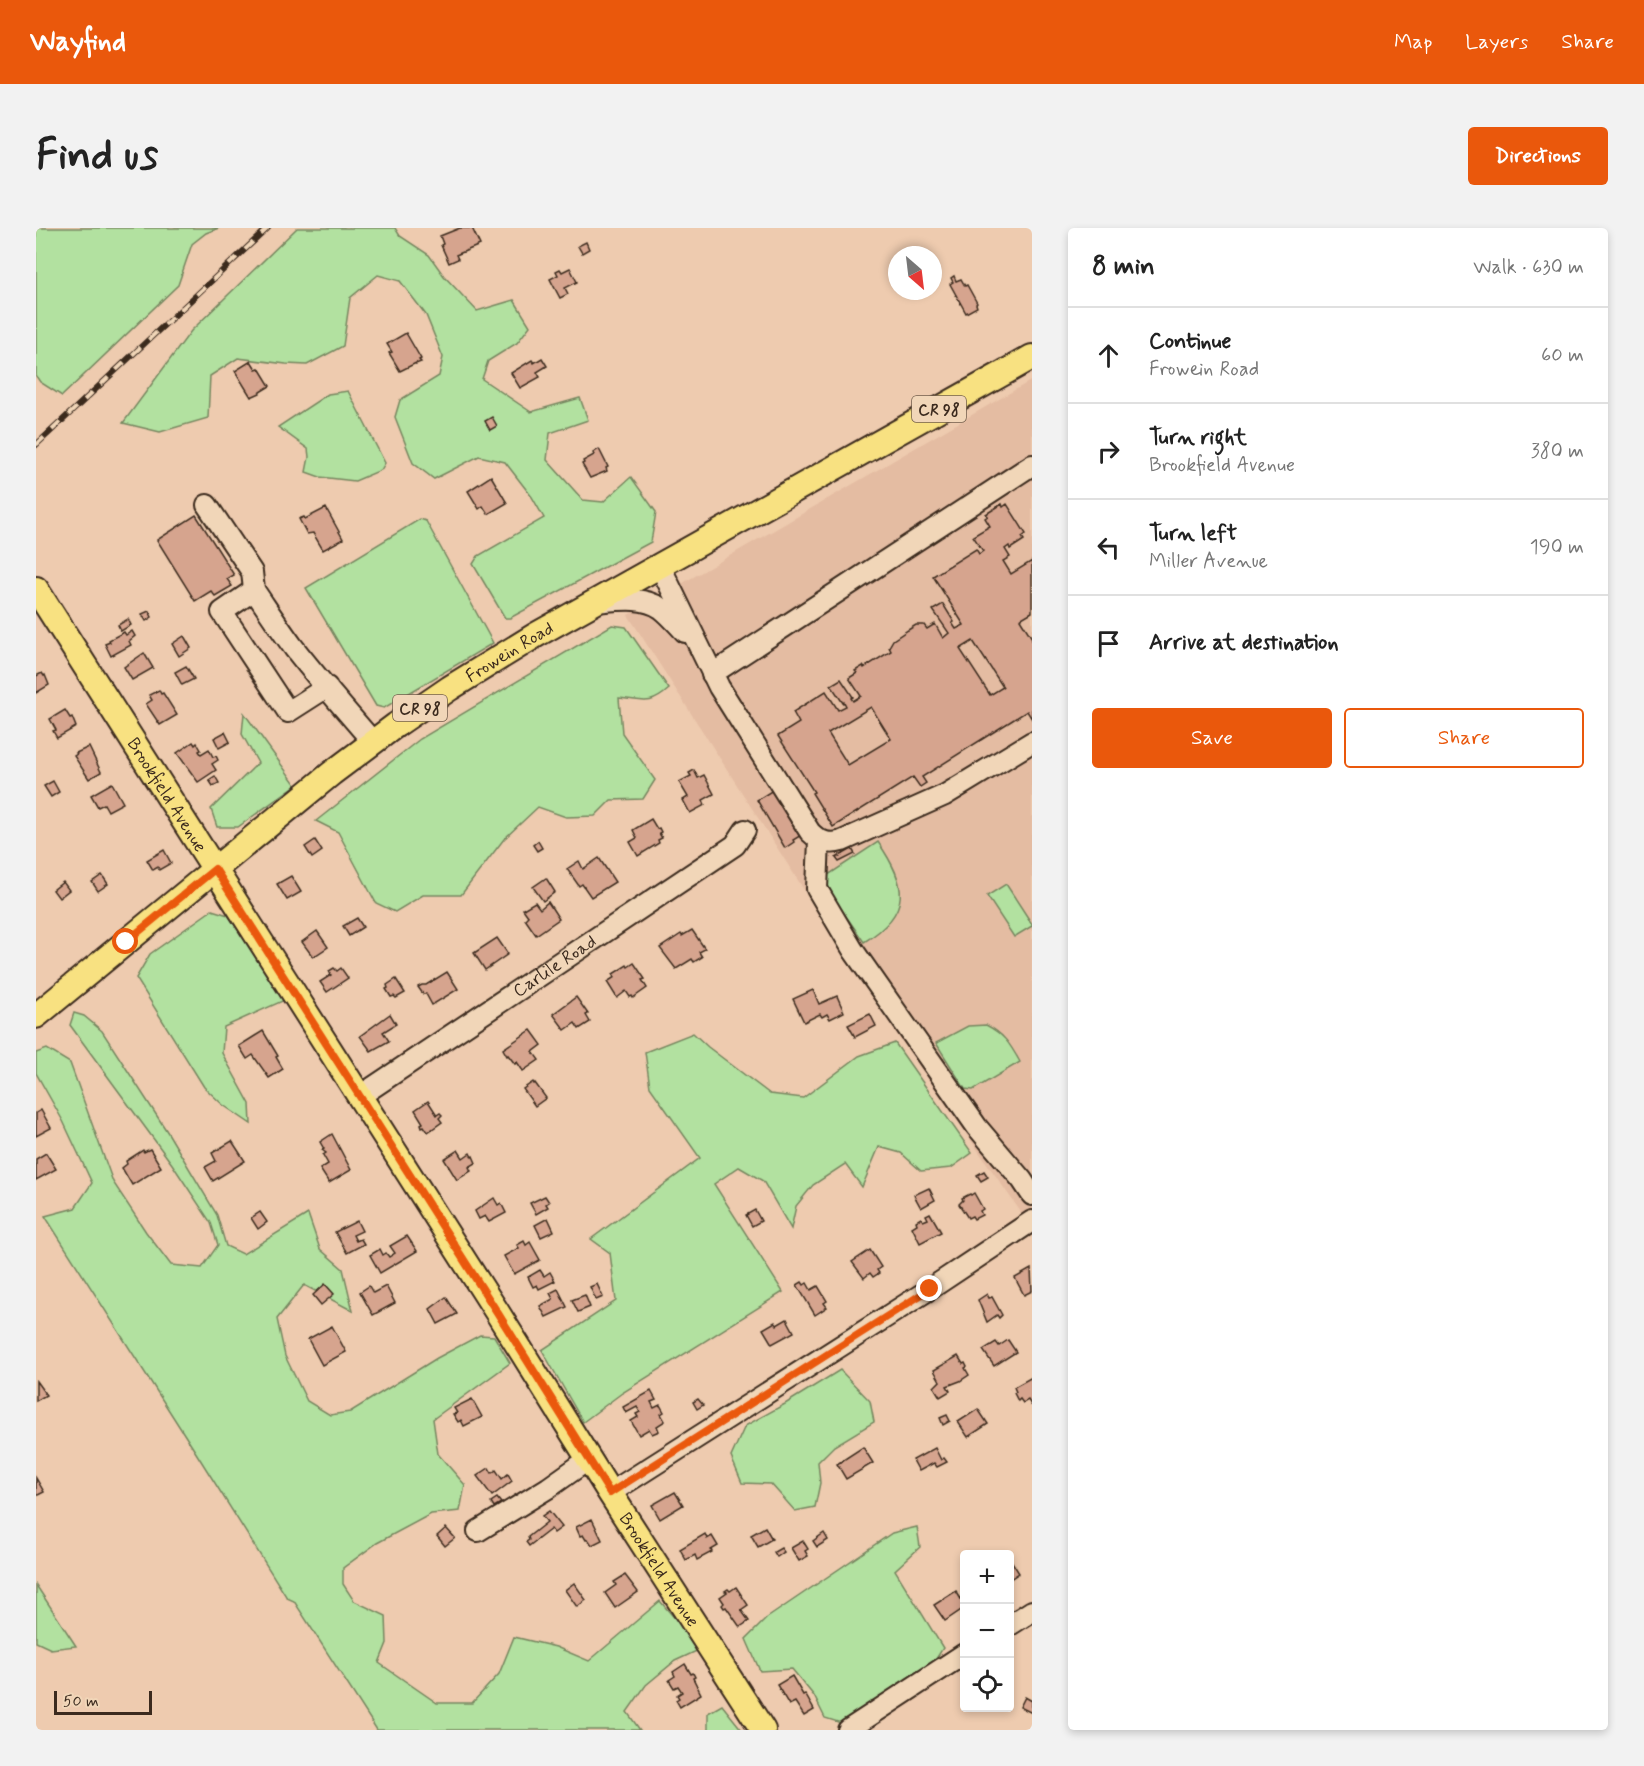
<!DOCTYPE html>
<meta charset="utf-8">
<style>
:root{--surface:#fff;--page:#f2f2f2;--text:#222;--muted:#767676;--line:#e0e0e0;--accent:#ea580c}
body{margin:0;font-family:Mynerve,sans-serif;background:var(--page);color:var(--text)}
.controls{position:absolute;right:18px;bottom:18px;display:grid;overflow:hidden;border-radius:6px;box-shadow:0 3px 9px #0003}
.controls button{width:54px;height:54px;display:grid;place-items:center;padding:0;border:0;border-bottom:2px solid var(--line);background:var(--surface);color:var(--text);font:30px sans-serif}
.compass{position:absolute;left:852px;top:18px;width:54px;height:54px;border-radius:50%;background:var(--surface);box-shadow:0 3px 9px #0003;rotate:152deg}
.scale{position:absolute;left:18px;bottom:15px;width:98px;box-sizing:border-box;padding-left:6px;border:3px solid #3b2a1e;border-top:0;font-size:16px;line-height:21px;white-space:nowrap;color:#3b2a1e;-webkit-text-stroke:4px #f1d6b8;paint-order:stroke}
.stop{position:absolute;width:18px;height:18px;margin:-14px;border:4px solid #ea580c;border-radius:50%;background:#fff}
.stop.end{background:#ea580c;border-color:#fff;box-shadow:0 2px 6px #0008}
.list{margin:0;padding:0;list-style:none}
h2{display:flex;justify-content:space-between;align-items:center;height:78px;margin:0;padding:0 24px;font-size:26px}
h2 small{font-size:20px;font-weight:400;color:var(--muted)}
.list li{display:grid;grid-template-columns:39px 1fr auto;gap:18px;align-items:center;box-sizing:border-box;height:96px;padding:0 24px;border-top:2px solid var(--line)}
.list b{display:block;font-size:22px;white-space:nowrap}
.list p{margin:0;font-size:20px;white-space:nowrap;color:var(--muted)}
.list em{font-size:20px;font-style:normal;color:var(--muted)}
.actions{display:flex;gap:12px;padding:18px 24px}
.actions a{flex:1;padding:14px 0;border:2px solid var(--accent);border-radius:6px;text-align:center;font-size:21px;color:var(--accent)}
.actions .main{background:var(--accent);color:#fff}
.icon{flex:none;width:33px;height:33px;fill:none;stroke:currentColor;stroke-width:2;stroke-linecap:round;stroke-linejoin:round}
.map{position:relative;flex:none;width:996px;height:1502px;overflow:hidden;border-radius:6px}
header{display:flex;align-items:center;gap:36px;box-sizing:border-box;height:84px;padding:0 30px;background:var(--accent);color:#fff}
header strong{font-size:28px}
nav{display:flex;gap:33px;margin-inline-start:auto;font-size:21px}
.intro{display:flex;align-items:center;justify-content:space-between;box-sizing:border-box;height:144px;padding:0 36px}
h1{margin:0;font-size:42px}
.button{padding:15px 27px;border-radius:6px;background:var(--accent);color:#fff;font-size:21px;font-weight:700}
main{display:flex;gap:36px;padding:0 36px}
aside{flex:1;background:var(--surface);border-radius:6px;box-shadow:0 3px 9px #0003}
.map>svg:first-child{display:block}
.built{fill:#e4bca2}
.green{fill:#b2e1a0;stroke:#76865f;stroke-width:1.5}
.building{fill:#d6a48e;stroke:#3b2a1e;stroke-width:1.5;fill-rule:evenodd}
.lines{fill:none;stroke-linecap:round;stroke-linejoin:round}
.minor-casing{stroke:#3b2a1e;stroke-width:24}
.major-casing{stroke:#3b2a1e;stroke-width:28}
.minor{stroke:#f1d6b8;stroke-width:20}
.major{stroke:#f8e181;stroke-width:24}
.rail-casing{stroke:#3b2a1e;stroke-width:6}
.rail{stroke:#f1d6b8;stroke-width:4;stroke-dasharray:11;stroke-linecap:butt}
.route{stroke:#ea580c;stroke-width:8}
.labels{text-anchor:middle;stroke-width:6;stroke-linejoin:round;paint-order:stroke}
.shield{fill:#f1d6b8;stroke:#725e4c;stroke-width:1.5}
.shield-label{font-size:16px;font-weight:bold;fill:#3b2a1e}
.street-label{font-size:18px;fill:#3b2a1e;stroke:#f1d6b8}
</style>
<header>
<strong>Wayfind</strong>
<nav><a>Map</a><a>Layers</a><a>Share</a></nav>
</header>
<div class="intro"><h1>Find us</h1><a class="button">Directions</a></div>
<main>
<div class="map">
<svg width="996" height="1502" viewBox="0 0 996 1502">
<rect width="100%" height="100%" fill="#eecbaf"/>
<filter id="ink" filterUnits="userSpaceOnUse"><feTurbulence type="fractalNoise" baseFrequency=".0167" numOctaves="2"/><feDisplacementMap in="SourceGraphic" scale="12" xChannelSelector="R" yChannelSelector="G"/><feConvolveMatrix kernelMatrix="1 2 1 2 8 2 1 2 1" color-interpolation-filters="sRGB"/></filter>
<g filter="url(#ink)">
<polygon class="built" points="996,152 996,1000 858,802 592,387"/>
<g class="green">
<polygon points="0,0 183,0 170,5 156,16 142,57 26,168 4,154 0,148"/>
<polygon points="261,0 359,0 364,8 393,27 408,48 441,83 478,72 494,98 481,115 452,133 446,151 495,184 544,170 552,192 514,205 511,232 547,272 567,274 595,249 620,284 615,314 474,390 469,390 437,336 442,328 508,290 496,269 469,234 443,228 398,251 377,235 359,189 364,172 403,148 407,129 390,87 364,53 342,47 314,70 307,118 271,137 250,136 202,130 174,148 172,190 124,204 87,195 155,103"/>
<polygon points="312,163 349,235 345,242 319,253 284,249 270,244 273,229 272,221 242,199 292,166"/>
<polygon points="384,291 390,293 457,415 348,480 340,478 270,360"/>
<path d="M576 397 590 399 633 461C613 479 607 472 583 470L586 505 619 552 607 571 575 572 559 588 530 589 502 579 468 611 425 667H387L359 684 340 675 302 604 280 593 384 511Z"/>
<polygon points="208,485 260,557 202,599 181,599 175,581 222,535 206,506"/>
<path d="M842 614C871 656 877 684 828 714L789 658 792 647Z"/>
<polygon points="970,656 996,696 996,698 978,709 951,668"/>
<polygon points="176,682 192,687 251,771 188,799 186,825 214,876 215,896 187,877 168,859 100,750 114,726"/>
<polygon points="38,785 48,788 66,803 132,905 181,987 190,1018 207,1026 272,986 284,1021 307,1041 317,1083 268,1057 241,1091 249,1128 271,1173 294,1187 314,1184 401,1130 444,1107 458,1108 474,1135 397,1191 402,1226 429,1257 424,1283 395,1286 341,1315 307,1340 307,1356 318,1373 350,1388 351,1415 343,1435 401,1475 436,1475 463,1446 478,1409 520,1419 553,1433 624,1373 665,1421 639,1433 610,1457 591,1484 604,1502 341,1502 258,1373 251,1370 157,1220 9,988 39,980 56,955 27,893 0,845 0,825 11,821 34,835 77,954 110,1004 135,1037 166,1040 182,1017 175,995 136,936 34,797"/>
<path d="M950 797C968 806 974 816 984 834L937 862 929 861 900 815 932 798Z"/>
<polygon points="657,805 672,819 734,866 767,870 823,828 859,815 936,925 915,940 885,943 865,925 843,919 826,959 809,936 777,957 760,978 755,1001 727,953 703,939 678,956 747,1064 586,1165 547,1194 506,1122 580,1073 574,1025 555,1011 664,930 614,859 609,824"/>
<polygon points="804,1142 834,1173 838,1194 798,1218 782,1234 784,1255 779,1279 759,1283 735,1256 706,1255 695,1229 709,1198 749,1176"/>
<polygon points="881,1299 884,1319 859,1342 907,1420 898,1434 805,1495 789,1490 778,1468 756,1441 724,1443 710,1411 731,1390 856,1305"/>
<polygon points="0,1357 40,1418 15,1421 0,1414"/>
<polygon points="686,1477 706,1502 672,1502 672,1485"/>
</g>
<g class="building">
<polygon points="424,0 436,0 444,17 420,27 422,31 413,35 405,17 407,16 404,8"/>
<polygon points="550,14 553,21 546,25 542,18"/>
<polygon points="534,40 541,54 529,60 532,66 524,70 514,51 522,47 520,43 524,41 526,44"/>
<polygon points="918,48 920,53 925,51 929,58 931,57 941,75 940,76 941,79 930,85 914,56 917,54 915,50"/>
<polygon points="370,105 385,131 383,132 385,134 380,136 380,135 364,143 353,125 356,124 351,116"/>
<polygon points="506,130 511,138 501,144 504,149 484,160 475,145 496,132 498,135"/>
<polygon points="215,133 220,141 223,140 234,158 224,164 224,165 215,169 199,143"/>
<polygon points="456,189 461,198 454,202 449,193"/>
<polygon points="563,221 572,239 570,240 571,243 554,250 546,236 548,235 547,233 558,227 557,225"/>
<polygon points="455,248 471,275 452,286 447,278 443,281 432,263"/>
<path d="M966 276 967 279 971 276 990 306 986 309 988 312 974 321 973 318 969 321 974 329 967 333 975 346 996 333V384L984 391 996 410V491L991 483 886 549 890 555 884 559 877 549 797 599 776 565 778 564 742 508 763 495 757 484 790 463 802 482 810 478 808 474 807 475 795 457 805 451 817 469 815 470 817 473 825 468 813 450 821 445 819 443 827 438 828 440 855 423 853 419 857 412 872 402 880 397H888L891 401 899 396 907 410 913 405 897 382 907 376 918 394 916 395 920 401 928 397 897 348 940 321 943 326 947 323 937 308 954 298 949 290 952 288 950 286ZM937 413 967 459 954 467 924 421ZM835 479 855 511 812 537 792 505Z"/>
<polygon points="290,280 307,311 287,322 277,305 271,306 263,291 268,289 269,291"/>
<polygon points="160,287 198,347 191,351 196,358 179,368 175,363 159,373 121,312"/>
<polygon points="113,383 116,389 110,393 106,386"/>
<polygon points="92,391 95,397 85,403 82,397"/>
<polygon points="96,403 99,408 93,413 95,417 75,428 69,416 74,414 73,412 88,404 90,407"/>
<polygon points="148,408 155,420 143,428 136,416"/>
<polygon points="108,425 117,440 96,452 88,439"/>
<polygon points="150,438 158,451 146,457 139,444"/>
<polygon points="6,445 8,448 9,447 13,457 0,465 0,448"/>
<polygon points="123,462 125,466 127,465 141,487 124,497 110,476 116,472 113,467"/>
<polygon points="29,482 34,490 36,489 40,499 21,510 17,503 20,502 14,491"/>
<polygon points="189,504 194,514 183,520 178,510"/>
<polygon points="157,514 159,517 161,515 165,522 163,523 165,526 173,521 177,529 180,528 182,532 176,536 180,542 162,554 141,525"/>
<polygon points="53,519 65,544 53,551 38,528 41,526 40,525"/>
<polygon points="658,542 662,550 668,547 678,566 667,572 669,577 654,585 647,572 652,569 643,554 655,548 653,545"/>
<polygon points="179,548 183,555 177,558 173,552"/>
<polygon points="17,553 23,564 15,569 8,558"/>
<polygon points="76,555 87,575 72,583 68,576 62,579 55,567"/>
<polygon points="740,560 767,606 757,612 758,614 749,620 721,572"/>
<polygon points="615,591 621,601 623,600 625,604 623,605 626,610 622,612 623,615 602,628 594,614 601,610 597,602"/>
<polygon points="279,612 286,623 276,630 269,619"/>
<polygon points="502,613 506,620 501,623 497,617"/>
<polygon points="816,621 819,626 803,634 800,630"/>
<polygon points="128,622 135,635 123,642 122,639 117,642 111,632"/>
<polygon points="563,630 579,654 555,669 546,656 543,658 531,641 543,633 547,641"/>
<polygon points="66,647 72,656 62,663 56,654"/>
<polygon points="255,648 265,664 251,672 241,656"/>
<polygon points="510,650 519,664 507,673 497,659"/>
<polygon points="27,654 33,662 23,670 17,662"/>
<polygon points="499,674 504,681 512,674 523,691 500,707 489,691 492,688 487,681"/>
<polygon points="321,690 327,699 313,708 307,698"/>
<polygon points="656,702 669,721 663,724 666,729 658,734 656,731 640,741 624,720 645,706 646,708"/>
<polygon points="281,703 292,719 277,729 266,714"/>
<polygon points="461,710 472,726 449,742 438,725"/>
<polygon points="598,735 609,751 606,752 611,760 597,770 596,768 594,769 590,763 581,770 571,754 579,749 577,746 591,737 592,739"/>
<polygon points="298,740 301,743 305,740 312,750 291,764 284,754 295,747 293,743"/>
<polygon points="411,744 422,761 396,777 390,766 387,766 382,759 386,757 390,757"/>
<polygon points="360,751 369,765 360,770 358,768 355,769 350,761 352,760 351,757"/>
<polygon points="777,762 783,776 801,768 808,784 794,791 791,786 786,789 784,786 768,794 757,771"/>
<polygon points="540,769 552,786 550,787 554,794 543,801 539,795 529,802 517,786"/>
<polygon points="354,786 360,796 347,804 353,813 335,823 324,808"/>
<polygon points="834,786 840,798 819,809 812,797"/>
<polygon points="495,802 506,817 497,824 503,832 487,843 481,834 479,836 472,827 471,828 467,821"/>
<polygon points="227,803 242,828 240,829 247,841 233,850 217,827 211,831 203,818"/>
<polygon points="497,854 498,856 499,855 510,870 499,878 487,861"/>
<polygon points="392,873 401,887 404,885 406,887 403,890 406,894 392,904 388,898 386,899 385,896 387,895 379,882"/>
<polygon points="5,882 15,900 0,908 0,885"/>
<polygon points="296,906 315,942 293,955 284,941 292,936 287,927 290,925 286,922 288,921 284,914"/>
<polygon points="196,913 209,933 177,953 169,939 180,933 176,925"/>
<polygon points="114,921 125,939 96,957 86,940 91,936 90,933 107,922 108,924"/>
<polygon points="422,922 427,930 434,925 436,929 437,928 440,935 433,939 435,943 421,952 408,931"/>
<polygon points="10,925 20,941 0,952 0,931"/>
<polygon points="948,943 952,949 945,953 941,947"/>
<polygon points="893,960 899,972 885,980 878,967"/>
<polygon points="938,965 947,981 944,983 946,987 938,991 936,988 932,990 923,976 927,972 926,970 934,966 935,967"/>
<polygon points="509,968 513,974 510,976 512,979 500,986 494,975"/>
<polygon points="458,970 462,977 465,975 470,985 453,994 449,988 443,991 439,983"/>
<polygon points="719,982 725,993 716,998 710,987"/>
<polygon points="224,984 231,994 222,1001 215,990"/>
<polygon points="894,985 905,1004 884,1015 876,999 881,996 880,993 885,990 887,993 892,991 890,987"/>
<polygon points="512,990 518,1003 505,1009 499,997"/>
<polygon points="321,993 326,1003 317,1007 320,1013 325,1011 328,1016 311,1025 299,1004"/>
<polygon points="371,1008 381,1023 344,1045 334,1027 344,1021 347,1027 350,1025 353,1029 359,1025 354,1018"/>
<polygon points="488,1013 490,1017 494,1014 504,1032 478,1046 468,1028 483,1020 481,1017"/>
<polygon points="834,1022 845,1039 841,1042 843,1045 837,1049 834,1045 828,1050 816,1034"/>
<polygon points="995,1041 996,1063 988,1067 979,1050"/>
<polygon points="504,1042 508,1048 514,1044 519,1053 503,1061 501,1057 497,1059 492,1049"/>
<polygon points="766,1054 768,1057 771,1055 775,1062 782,1058 791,1073 788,1075 791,1079 779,1087 761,1057"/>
<polygon points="289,1056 298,1066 285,1077 277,1067"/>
<polygon points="561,1056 567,1069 560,1072 554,1059"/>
<polygon points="333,1058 337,1065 350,1058 359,1075 337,1087 324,1064"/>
<polygon points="522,1061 531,1079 510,1089 504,1078 517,1071 514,1065"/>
<polygon points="951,1066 953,1070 956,1069 966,1087 963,1090 961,1087 951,1094 942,1072"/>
<polygon points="549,1067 554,1079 542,1084 536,1072"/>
<polygon points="410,1069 421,1086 402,1096 394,1081"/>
<polygon points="751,1091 758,1104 736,1116 727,1101 739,1094 741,1097"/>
<polygon points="296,1098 310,1124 286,1137 272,1111"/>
<polygon points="972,1112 980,1124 958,1138 947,1122 960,1114 963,1118"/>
<polygon points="922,1128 927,1136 929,1135 931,1139 929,1140 933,1147 924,1153 911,1158 914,1163 904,1169 898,1159 904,1153 898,1142"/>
<polygon points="996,1149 996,1176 995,1177 992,1172 987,1175 984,1171 982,1173 978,1165 980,1164 978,1159"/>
<polygon points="0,1153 10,1167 0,1173"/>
<polygon points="615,1163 620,1172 615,1174 618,1180 624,1177 628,1184 625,1186 629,1193 621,1198 623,1203 616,1206 613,1201 603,1207 595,1193 602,1189 600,1186 604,1184 601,1179 590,1185 587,1179"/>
<polygon points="436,1171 446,1189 428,1198 425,1192 422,1194 417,1186 421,1185 418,1180"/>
<polygon points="662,1171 667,1177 661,1181 657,1174"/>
<polygon points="942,1181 952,1196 932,1209 922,1194"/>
<polygon points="911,1187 914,1193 907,1197 904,1190"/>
<polygon points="827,1219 837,1235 810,1251 801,1236"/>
<polygon points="899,1220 905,1232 908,1230 911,1234 901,1239 898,1235 883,1243 877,1232"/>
<polygon points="453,1240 456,1245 460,1242 466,1251 472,1246 476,1253 456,1268 441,1248"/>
<polygon points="0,1250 8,1264 0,1268"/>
<polygon points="639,1264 647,1277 624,1291 616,1277"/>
<polygon points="461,1270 465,1275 458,1279 455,1274"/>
<polygon points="513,1283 526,1299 518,1305 515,1301 493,1318 490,1314 493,1312 492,1309 511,1294 506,1288"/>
<polygon points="556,1291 566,1312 556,1317 552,1311 550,1312 547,1307 544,1308 540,1299"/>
<polygon points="729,1299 736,1311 722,1319 715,1307"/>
<polygon points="410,1300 419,1310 409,1318 401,1308"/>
<polygon points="788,1305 792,1312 781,1319 777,1313"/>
<polygon points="669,1306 671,1311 676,1308 682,1318 675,1322 676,1324 661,1332 659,1327 650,1332 644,1321"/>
<polygon points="767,1313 772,1321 769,1323 772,1328 763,1333 755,1320"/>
<polygon points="745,1320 748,1324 741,1329 738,1324"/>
<polygon points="976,1334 983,1345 974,1351 974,1336"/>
<polygon points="589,1347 602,1364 579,1380 569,1365 580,1357 578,1354"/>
<polygon points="538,1355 550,1372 541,1379 529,1362"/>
<polygon points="700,1359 712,1377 705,1382 713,1393 704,1399 690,1379 688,1380 686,1377 688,1375 684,1369 691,1364 689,1363 692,1361 694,1363"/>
<polygon points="920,1363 928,1376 928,1380 909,1393 898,1377"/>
<polygon points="649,1436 655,1446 657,1445 659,1449 657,1450 665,1466 644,1479 640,1472 643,1470 641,1467 646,1464 642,1458 638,1460 633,1452 639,1448 637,1444"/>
<polygon points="756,1448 767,1467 769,1466 778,1482 768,1488 759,1474 753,1477 741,1457"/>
<polygon points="989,1469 996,1473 996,1485 984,1479"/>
</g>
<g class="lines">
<defs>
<g id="minor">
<polyline points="171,277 216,344 218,362"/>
<path d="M624 338 683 459 774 604C784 614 793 617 806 613L909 567 996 514"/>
<path d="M561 374C583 372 608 368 626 381 635 388 642 397 649 404"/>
<polyline points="676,446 996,237"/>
<path d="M291 459 252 484 186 384 218 362C231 381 244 401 258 420 283 452 310 483 337 514"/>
<polyline points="783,612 781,661 817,722 941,899 986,952 996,967"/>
<path id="s1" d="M324 868 699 617 709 602"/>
<polyline points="574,1265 894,1061 996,993"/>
<polyline points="442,1303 512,1260 553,1231"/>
<polyline points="974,1397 996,1383"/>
<polyline points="812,1502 928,1426"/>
</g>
<g id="major">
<path id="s2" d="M0 361 461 1084 574 1265 727 1502"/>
<path id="s3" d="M0 788 296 545 360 497 414 460 500 407 996 129"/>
</g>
</defs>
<use href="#minor" class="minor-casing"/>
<use href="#major" class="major-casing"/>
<use href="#minor" class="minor"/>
<use href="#major" class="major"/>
<defs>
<polyline id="rail" points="0,217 232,0"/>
</defs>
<use href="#rail" class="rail-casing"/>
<use href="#rail" class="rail"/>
</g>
</g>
<g class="lines" filter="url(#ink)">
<polyline class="route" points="90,714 179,641 461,1084 574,1265 894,1061"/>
</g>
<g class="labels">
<g class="shield">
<rect x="876" y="168" width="54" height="26" rx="4.5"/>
<rect x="357" y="467" width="54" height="26" rx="4.5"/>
</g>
<g class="shield-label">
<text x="903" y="187">CR 98</text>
<text x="384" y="486">CR 98</text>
</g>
<g class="street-label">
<text dy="6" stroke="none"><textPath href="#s3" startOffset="598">Frowein Road</textPath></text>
<text dy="6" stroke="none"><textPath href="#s2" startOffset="244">Brookfield Avenue</textPath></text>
<text dy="6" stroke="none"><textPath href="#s1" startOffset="234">Carlile Road</textPath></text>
<text dy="6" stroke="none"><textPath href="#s2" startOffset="1162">Brookfield Avenue</textPath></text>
</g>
</g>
</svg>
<div class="controls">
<button>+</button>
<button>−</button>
<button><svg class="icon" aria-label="locate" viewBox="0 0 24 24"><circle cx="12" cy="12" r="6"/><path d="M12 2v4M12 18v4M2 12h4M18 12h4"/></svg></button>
</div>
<svg class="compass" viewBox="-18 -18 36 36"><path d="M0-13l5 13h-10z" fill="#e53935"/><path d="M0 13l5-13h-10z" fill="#767676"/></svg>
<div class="scale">50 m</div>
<div class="stop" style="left:90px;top:714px"></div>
<div class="stop end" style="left:894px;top:1061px"></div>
</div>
<aside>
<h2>8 min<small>Walk · 630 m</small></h2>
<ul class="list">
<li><svg class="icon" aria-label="ahead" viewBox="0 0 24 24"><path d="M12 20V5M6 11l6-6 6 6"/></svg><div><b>Continue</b><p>Frowein Road</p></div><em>60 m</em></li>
<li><svg class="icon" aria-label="right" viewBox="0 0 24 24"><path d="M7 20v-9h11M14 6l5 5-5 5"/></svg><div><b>Turn right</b><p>Brookfield Avenue</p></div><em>380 m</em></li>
<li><svg class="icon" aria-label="left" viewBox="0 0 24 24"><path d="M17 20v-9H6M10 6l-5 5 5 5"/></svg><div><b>Turn left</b><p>Miller Avenue</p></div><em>190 m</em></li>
<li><svg class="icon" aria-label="arrive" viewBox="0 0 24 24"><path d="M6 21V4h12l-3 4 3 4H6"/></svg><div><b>Arrive at destination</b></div></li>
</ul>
<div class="actions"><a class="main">Save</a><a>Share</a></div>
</aside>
</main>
